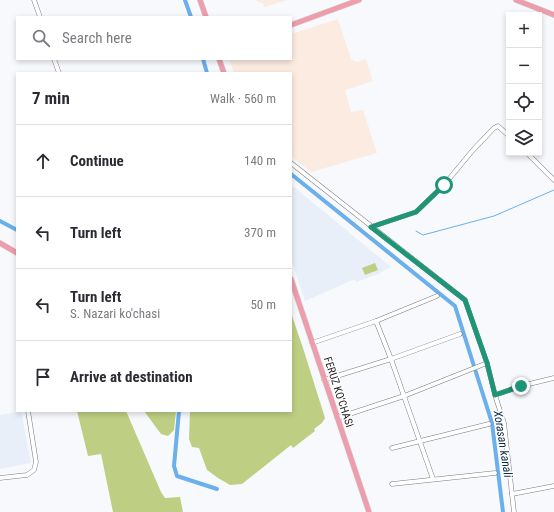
<!DOCTYPE html>
<meta charset="utf-8">
<style>
:root{--surface:#fff;--page:#f2f2f3;--text:#2b2b33;--muted:#7c7c81;--line:#e1e1e2}
body{margin:0;font-family:"Roboto Condensed",sans-serif;background:var(--page);color:var(--text)}
.controls{position:absolute;right:12px;top:12px;display:grid;overflow:hidden;border-radius:0px;box-shadow:0 2px 6px #0003}
.controls button{width:36px;height:36px;display:grid;place-items:center;padding:0;border:0;border-bottom:1px solid var(--line);background:var(--surface);color:var(--text);font:20px sans-serif}
.stop{position:absolute;width:12px;height:12px;margin:-9px;border:3px solid #209477;border-radius:50%;background:#fff}
.stop.end{background:#209477;border-color:#fff;box-shadow:0 1px 4px #0008}
.list{margin:0;padding:0;list-style:none}
h2{display:flex;justify-content:space-between;align-items:center;height:52px;margin:0;padding:0 16px;font-size:17px}
h2 small{font-size:13px;font-weight:400;color:var(--muted)}
.list li{display:grid;grid-template-columns:26px 1fr auto;gap:12px;align-items:center;box-sizing:border-box;height:72px;padding:0 16px;border-top:1px solid var(--line)}
.list b{display:block;font-size:15px;white-space:nowrap}
.list p{margin:0;font-size:13px;white-space:nowrap;color:var(--muted)}
.list em{font-size:13px;font-style:normal;color:var(--muted)}
.icon{flex:none;width:22px;height:22px;fill:none;stroke:currentColor;stroke-width:2;stroke-linecap:round;stroke-linejoin:round}
.map{position:relative;flex:none;width:554px;height:512px;overflow:hidden}
.search{position:absolute;background:var(--surface);box-shadow:0 2px 6px #0003;left:16px;top:16px;width:276px;height:44px;display:flex;align-items:center;gap:10px;box-sizing:border-box;padding:0 14px;border-radius:0px;color:var(--muted);font-size:15px}
.panel{position:absolute;background:var(--surface);box-shadow:0 2px 6px #0003;left:16px;top:72px;width:276px;height:340px;border-radius:0px}
.map>svg:first-child{display:block}
.built{fill:#e8eff8}
.medical{fill:#fcebe0}
.green{fill:#becf83}
.lines{fill:none;stroke-linecap:round;stroke-linejoin:round}
.stream{stroke:#6bafed;stroke-width:1}
.canal{stroke:#6bafed;stroke-width:4}
.minor-casing{stroke:#7a7c7e;stroke-width:5}
.major-casing{stroke:#d6d6d7;stroke-width:6}
.minor{stroke:#fff;stroke-width:4}
.major{stroke:#ee9dac;stroke-width:5}
.route{stroke:#209477;stroke-width:5}
.labels{text-anchor:middle;stroke-width:3;stroke-linejoin:round;paint-order:stroke}
.street-label{font-size:11px;fill:#1e1e1f;stroke:#fff}
.water-label{font-size:12px;font-style:italic;fill:#0f2c45;stroke:#fff}
</style>
<div class="map">
<svg width="554" height="512" viewBox="0 0 554 512">
<rect width="100%" height="100%" fill="#f7f9fc"/>
<g class="built">
<polygon points="294,187 391,267 378,274 356,282 355,279 305,301 291,258 291,188"/>
<polygon points="21,411 31,463 0,469 0,415"/>
</g>
<g class="medical">
<polygon points="255,0 287,0 264,7 263,3 261,3"/>
<polygon points="338,19 351,59 357,62 366,59 373,81 345,90 351,112 363,110 377,153 311,172 291,156 291,73 234,73 229,59 291,59 291,34"/>
</g>
<g class="green">
<polygon points="375,263 378,270 365,275 362,268"/>
<polygon points="291,313 303,348 325,418 322,423 314,429 315,431 293,448 291,445 242,484 230,485 218,478 207,470 199,448 192,447 189,439 190,411 291,411"/>
<polygon points="77,411 126,411 161,492 165,498 180,497 183,512 113,512 101,454 88,456"/>
<polygon points="144,411 176,411 174,430 168,436 161,434"/>
</g>
<g class="lines">
<polyline class="stream" points="416,231 423,235 494,216 554,190"/>
<g class="canal">
<polyline points="185,0 191,17"/>
<polyline points="203,59 207,73"/>
<polyline points="291,174 455,306 492,423 503,512"/>
<polyline points="0,221 17,230"/>
<polyline points="179,411 174,466 177,476 217,489"/>
</g>
<defs>
<g id="minor">
<polyline points="34,0 40,17"/>
<polyline points="54,59 59,73"/>
<polyline points="527,153 554,180"/>
<polyline points="291,163 465,300 487,363 495,395 504,423 514,512"/>
<polyline points="371,227 416,212 444,185 473,150 494,128 498,126 509,136"/>
<polyline points="376,321 391,359 433,479"/>
<polyline points="312,343 376,321 437,296"/>
<polyline points="324,380 391,359 460,334"/>
<polyline points="495,395 521,386 554,378"/>
<polyline points="337,418 404,396 487,363"/>
<polyline points="392,448 489,424"/>
<polyline points="0,478 27,475 34,470 36,462 28,411"/>
<polyline points="392,484 495,473"/>
<polyline points="512,494 554,486"/>
</g>
<g id="major">
<polyline points="200,0 206,17"/>
<polyline points="516,0 554,15"/>
<polyline points="291,25 359,0"/>
<polyline points="219,59 224,73"/>
<polyline points="0,243 17,253"/>
<polyline points="291,279 369,512"/>
</g>
</defs>
<use href="#minor" class="minor-casing"/>
<use href="#major" class="major-casing"/>
<use href="#minor" class="minor"/>
<use href="#major" class="major"/>
</g>
<g class="lines">
<polyline class="route" points="444,185 416,212 371,227 465,300 487,363 495,395 521,386"/>
</g>
<g class="labels">
<g class="street-label">
<text transform="translate(339 392) rotate(72)" y="4">FERUZ KO'CHASI</text>
</g>
<g class="water-label">
<text transform="translate(503 444) rotate(81)" y="4">Xorasan kanali</text>
</g>
</g>
</svg>
<div class="controls">
<button>+</button>
<button>−</button>
<button><svg class="icon" aria-label="locate" viewBox="0 0 24 24"><circle cx="12" cy="12" r="6"/><path d="M12 2v4M12 18v4M2 12h4M18 12h4"/></svg></button>
<button><svg class="icon" aria-label="layers" viewBox="0 0 24 24"><path d="M12 4l9 5-9 5-9-5zM3 14l9 5 9-5"/></svg></button>
</div>
<div class="stop" style="left:444px;top:185px"></div>
<div class="stop end" style="left:521px;top:386px"></div>
<div class="search"><svg class="icon" aria-label="search" viewBox="0 0 24 24"><circle cx="10" cy="10" r="6"/><path d="M15 15l6 6"/></svg>Search here</div>
<section class="panel">
<h2>7 min<small>Walk · 560 m</small></h2>
<ul class="list">
<li><svg class="icon" aria-label="ahead" viewBox="0 0 24 24"><path d="M12 20V5M6 11l6-6 6 6"/></svg><div><b>Continue</b></div><em>140 m</em></li>
<li><svg class="icon" aria-label="left" viewBox="0 0 24 24"><path d="M17 20v-9H6M10 6l-5 5 5 5"/></svg><div><b>Turn left</b></div><em>370 m</em></li>
<li><svg class="icon" aria-label="left" viewBox="0 0 24 24"><path d="M17 20v-9H6M10 6l-5 5 5 5"/></svg><div><b>Turn left</b><p>S. Nazari ko'chasi</p></div><em>50 m</em></li>
<li><svg class="icon" aria-label="arrive" viewBox="0 0 24 24"><path d="M6 21V4h12l-3 4 3 4H6"/></svg><div><b>Arrive at destination</b></div></li>
</ul>
</section>
</div>
